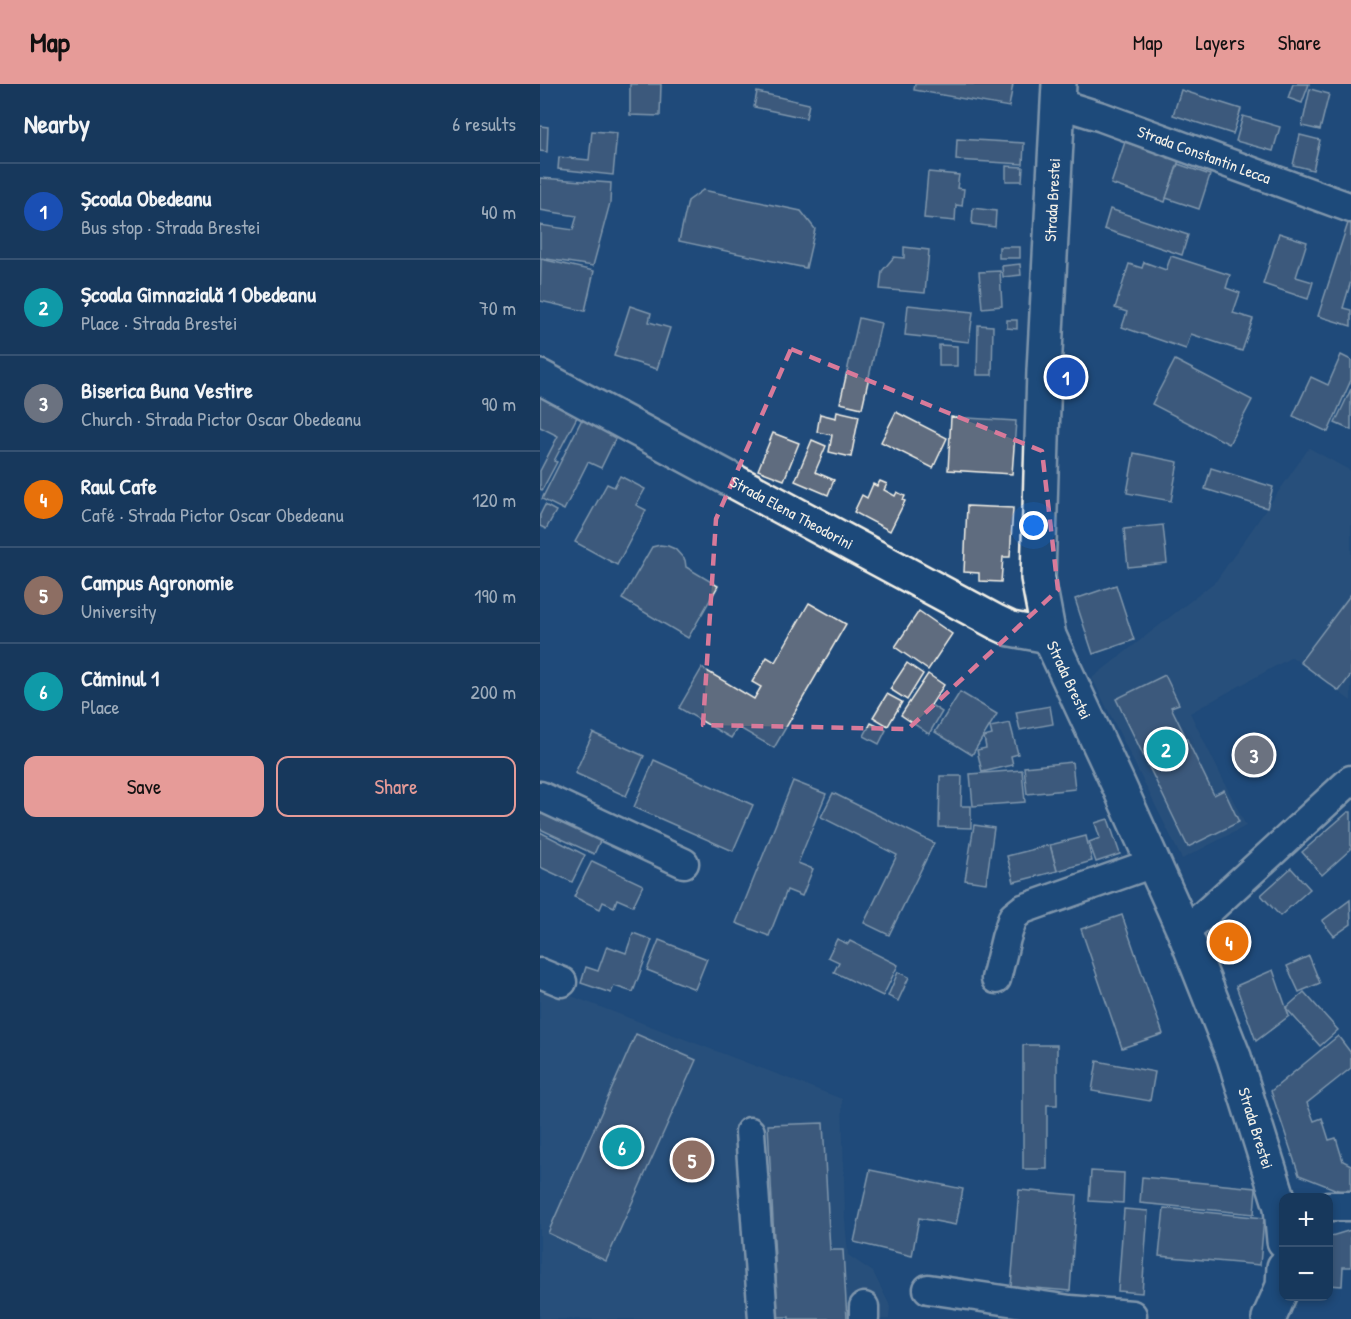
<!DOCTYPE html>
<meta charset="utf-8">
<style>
:root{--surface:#17385c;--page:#244365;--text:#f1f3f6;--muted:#9eacbb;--line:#365272;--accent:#e69b98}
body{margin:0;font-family:"Patrick Hand",sans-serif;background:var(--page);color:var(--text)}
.controls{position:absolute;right:18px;bottom:18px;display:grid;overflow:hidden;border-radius:12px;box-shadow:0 3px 9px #0003}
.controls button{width:54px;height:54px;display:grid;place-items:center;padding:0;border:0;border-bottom:2px solid var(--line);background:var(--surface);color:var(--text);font:30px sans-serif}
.you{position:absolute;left:494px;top:442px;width:21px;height:21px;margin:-15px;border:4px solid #fff;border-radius:50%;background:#1a73e8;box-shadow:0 0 0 9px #1a73e833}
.badge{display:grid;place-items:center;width:39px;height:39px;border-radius:50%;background:var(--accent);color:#fff;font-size:20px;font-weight:700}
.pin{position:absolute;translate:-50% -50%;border:3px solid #fff;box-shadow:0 2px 6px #0006}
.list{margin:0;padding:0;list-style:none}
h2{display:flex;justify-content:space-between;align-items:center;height:78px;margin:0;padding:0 24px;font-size:26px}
h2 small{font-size:20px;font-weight:400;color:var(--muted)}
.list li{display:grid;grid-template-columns:39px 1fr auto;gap:18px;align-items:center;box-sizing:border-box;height:96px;padding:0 24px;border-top:2px solid var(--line)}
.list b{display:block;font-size:22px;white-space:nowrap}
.list p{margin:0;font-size:20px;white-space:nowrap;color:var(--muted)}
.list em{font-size:20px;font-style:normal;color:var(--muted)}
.actions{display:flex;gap:12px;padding:18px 24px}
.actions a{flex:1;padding:14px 0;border:2px solid var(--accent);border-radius:12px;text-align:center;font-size:21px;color:var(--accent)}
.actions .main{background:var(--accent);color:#111}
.map{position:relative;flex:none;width:811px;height:1235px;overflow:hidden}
header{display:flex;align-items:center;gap:36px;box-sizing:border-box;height:84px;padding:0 30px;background:var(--accent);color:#111}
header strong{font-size:28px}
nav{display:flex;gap:33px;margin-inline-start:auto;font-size:21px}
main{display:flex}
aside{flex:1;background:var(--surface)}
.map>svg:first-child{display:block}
.built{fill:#32547c}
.building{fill:#5f6c7f;stroke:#f4f1e8;stroke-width:1.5}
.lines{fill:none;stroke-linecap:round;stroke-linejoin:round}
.minor-casing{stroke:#f4f1e8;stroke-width:33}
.major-casing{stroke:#f4f1e8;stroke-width:38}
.minor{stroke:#1f4a7a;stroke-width:28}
.major{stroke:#1f4a7a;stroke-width:33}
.marked{fill:none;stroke:#d87a9a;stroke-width:4.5;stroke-dasharray:12 8;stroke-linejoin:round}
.labels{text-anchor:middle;stroke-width:4.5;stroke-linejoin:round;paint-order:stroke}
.street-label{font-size:16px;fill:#f4f1e8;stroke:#1f4a7a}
</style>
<header>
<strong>Map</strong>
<nav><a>Map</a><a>Layers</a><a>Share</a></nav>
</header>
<main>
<aside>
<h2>Nearby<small>6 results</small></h2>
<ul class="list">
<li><span class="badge" style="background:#1a4fb4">1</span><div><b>Școala Obedeanu</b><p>Bus stop · Strada Brestei</p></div><em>40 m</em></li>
<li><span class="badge" style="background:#0f9aa8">2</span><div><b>Școala Gimnazială 1 Obedeanu</b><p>Place · Strada Brestei</p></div><em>70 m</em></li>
<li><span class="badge" style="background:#6b7280">3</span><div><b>Biserica Buna Vestire</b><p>Church · Strada Pictor Oscar Obedeanu</p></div><em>90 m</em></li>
<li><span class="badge" style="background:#e8710a">4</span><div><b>Raul Cafe</b><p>Café · Strada Pictor Oscar Obedeanu</p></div><em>120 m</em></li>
<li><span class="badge" style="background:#8d6e63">5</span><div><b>Campus Agronomie</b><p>University</p></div><em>190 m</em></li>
<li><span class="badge" style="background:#0f9aa8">6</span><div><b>Căminul 1</b><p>Place</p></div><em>200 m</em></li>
</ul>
<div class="actions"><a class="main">Save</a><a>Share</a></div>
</aside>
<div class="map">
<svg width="811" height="1235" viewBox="0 0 811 1235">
<rect width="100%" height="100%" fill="#1f4a7a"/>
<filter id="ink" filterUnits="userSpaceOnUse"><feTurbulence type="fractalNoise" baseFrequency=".0167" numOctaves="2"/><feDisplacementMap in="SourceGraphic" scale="12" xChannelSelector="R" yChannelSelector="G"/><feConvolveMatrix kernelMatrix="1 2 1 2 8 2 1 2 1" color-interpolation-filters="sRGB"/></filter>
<g filter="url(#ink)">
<g class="built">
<polygon points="769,364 811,387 811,617 752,573 650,629 706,742 642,775 552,594 676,497"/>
<polygon points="0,900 302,1015 305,1136 308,1171 333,1188 350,1222 349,1235 0,1235"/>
</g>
<g class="building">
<polygon points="90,0 121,0 120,32 90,31"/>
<polygon points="375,0 473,0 469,23 374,6"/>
<polygon points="753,0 769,0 762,19 748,14"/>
<polygon points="770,5 789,10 780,46 762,42"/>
<polygon points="641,6 701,25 693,50 633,31"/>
<polygon points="217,8 269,20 266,34 214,23"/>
<polygon points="703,32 740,43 733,67 696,57"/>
<polygon points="0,42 8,43 7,68 0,67"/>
<polygon points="52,47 77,49 73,91 18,85 19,73 49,76"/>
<polygon points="760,51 780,56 773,86 753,81"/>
<polygon points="417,55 484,59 483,80 416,76"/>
<polygon points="585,58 639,76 625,118 571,100"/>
<polygon points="638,80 670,91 659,125 626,114"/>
<polygon points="466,82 483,83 482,97 466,97"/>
<polygon points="388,88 419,91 417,104 424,105 422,122 416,121 415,137 384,134"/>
<polygon points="0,94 71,99 70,119 53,182 0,174 0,141 33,146 37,132 0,126"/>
<polygon points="163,106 261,127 275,145 266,184 139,157 148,117"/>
<polygon points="433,124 456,127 455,143 432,140"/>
<polygon points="570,125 648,151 642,171 564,145"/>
<polygon points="809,136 811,136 811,197 803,224 811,226 811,242 778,232"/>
<polygon points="739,149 767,158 756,193 773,198 768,215 723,200"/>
<polygon points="364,163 389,166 385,209 340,205 342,187 354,173 364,174"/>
<rect x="459" y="163" width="21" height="11"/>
<polygon points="631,172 690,191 686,204 700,209 693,229 713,235 702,267 651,250 646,265 582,243 587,228 575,224 589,180 602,184 604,178 626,186"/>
<polygon points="1,175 54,187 45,227 0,217"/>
<polygon points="480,180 481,191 463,193 462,182"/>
<polygon points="460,187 462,222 442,224 439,188"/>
<polygon points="368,221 433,228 429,258 365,251"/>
<polygon points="90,222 111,229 109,238 130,244 117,285 74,272"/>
<polygon points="319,234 341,239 322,324 300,319"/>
<polygon points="467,236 477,236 477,245 467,244"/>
<polygon points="438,241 453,242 452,291 437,291"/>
<polygon points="399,261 417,262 417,282 399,282"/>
<polygon points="801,271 811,276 811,296 788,348 753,332 771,293 788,301"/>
<polygon points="635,276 712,316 689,360 612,320"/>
<polygon points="811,305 811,346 795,339"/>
<polygon points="0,310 38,331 14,377 17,378 2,406 0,405 0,387 18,352 0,343"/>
<polygon points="297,327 319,332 311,373 289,368 292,351 277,348 280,330 296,334"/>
<polygon points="356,328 407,354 393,384 341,358"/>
<polygon points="43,333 77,351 61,384 48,378 24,426 2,415"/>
<polygon points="411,333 476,337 472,390 408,386"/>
<polygon points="233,349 259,359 244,396 218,386"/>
<polygon points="272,356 286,362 275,388 294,396 288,411 255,397"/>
<polygon points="594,369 638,378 631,417 587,409"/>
<polygon points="671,384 733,403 727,424 665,405"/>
<polygon points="80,392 105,405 96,421 106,426 77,481 35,458 67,400 74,403"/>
<polygon points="340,397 347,400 344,406 355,412 357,408 365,412 363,416 365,417 350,447 314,428 322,411 327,414 333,400 337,402"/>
<polygon points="5,421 16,427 6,445 0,442 0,431"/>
<polygon points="427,422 473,424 470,473 463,473 461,498 439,497 439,489 424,488"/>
<polygon points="623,441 627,479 588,483 584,445"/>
<polygon points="120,461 128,462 135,465 145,476 146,483 178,502 148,554 82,515 112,463"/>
<polygon points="576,501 594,556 553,570 535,515"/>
<polygon points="811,510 811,591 799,607 760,578"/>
<polygon points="269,519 306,540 234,664 198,643 191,654 139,624 162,584 214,615 221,603 212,598 227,573 235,578"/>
<polygon points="379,527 412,550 388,586 355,563"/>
<polygon points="367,579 383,590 367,616 350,605"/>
<polygon points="388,590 404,601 391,621 402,628 389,650 361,631"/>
<polygon points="625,591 639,620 631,623 674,711 684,706 699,738 648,763 576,615"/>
<polygon points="420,608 457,630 432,671 395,648"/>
<polygon points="347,610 362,618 348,642 333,633"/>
<polygon points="510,622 513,640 480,646 476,628"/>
<polygon points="331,639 346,646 339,660 324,652"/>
<polygon points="470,639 478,670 471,672 473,681 442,688 437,666 446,664 444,653 452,651 450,643"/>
<polygon points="53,649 104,672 86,712 35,689"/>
<polygon points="114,676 213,721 193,767 94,723"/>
<polygon points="532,678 535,705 487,710 484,683"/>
<polygon points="482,686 485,718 433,722 430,690"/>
<polygon points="400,692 422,692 421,722 431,722 431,744 399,743"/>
<polygon points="253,697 286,710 258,779 273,785 262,812 247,806 229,852 196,839"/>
<polygon points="293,709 394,759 349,851 324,839 357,771 281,733"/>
<polygon points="0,718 64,748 54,770 0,745"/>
<polygon points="808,728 811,728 811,765 782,791 762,768"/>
<polygon points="568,735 580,770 556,778 549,758 560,754 555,739"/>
<polygon points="434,741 454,744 446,799 425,796"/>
<polygon points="0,748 45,771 32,798 0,783"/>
<polygon points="546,752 552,777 517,787 510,761"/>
<polygon points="510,761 517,787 474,798 467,772"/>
<polygon points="52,777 103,801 93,822 77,815 74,823 63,818 60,825 34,813"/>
<polygon points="751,784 770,805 740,832 721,811"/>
<polygon points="810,816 811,840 794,852 782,837"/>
<polygon points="582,831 623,950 582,964 541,845"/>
<polygon points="93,849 112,856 93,908 74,902 71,909 41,899 46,883 58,887 67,862 86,869"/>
<polygon points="297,855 308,860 310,857 358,881 343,912 294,888 299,878 288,873"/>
<polygon points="119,856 167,875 155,905 107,886"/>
<polygon points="769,872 780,899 759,908 747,882"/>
<polygon points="733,886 749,932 716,957 696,902"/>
<polygon points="358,888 369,893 358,917 348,912"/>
<polygon points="764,908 798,946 780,962 746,924"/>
<polygon points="96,950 156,976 66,1177 8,1149"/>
<polygon points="798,952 811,969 811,984 767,1019 774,1037 782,1034 789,1056 796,1054 803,1077 811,1081 811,1108 810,1111 759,1091 731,1007"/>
<polygon points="483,961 517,961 517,1021 507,1021 507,1085 483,1085"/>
<polygon points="557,977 615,988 610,1017 552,1007"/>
<polygon points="283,1039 290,1166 303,1166 307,1235 249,1235 249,1233 238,1233 228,1041"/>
<polygon points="330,1086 423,1105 416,1141 379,1134 372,1172 314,1158"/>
<polygon points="551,1087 584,1089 583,1119 549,1117"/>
<polygon points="602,1093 716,1104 714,1130 600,1119"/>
<polygon points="479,1106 537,1111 530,1207 471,1202"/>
<polygon points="624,1124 724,1134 720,1181 619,1172"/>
<polygon points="584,1125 608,1127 602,1209 578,1207"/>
<polygon points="811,1146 811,1183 803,1183 802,1202 788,1201 788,1153"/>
</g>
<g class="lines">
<defs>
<g id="minor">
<path id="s1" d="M517 19 562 33 811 124"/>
<polyline points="0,712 144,779"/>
<polyline points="644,847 664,831 811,696"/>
<polyline points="0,889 22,898"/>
<polyline points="456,895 466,854 473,833 483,825 613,779"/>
<polyline points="210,1048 223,1235"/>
<polyline points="788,1122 811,1122"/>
<polyline points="388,1205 530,1226 592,1231"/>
<polyline points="324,1223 324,1235"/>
</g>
<g id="major">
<path id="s2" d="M519 0 504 287 498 494 509 552 578 700 644 847 694 973 741 1123 744 1157"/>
<path id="s3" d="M0 293 456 538 471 545 509 552"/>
<polyline points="729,1235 729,1234 743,1202 744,1183"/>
</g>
</defs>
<use href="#minor" class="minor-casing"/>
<use href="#major" class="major-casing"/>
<use href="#minor" class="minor"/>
<use href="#major" class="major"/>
</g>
</g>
<path d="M0 0H811V1235H0ZM251 265 502 367 518 506 368 645 163 641 176 435Z" fill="#1f4a7a" fill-opacity=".55" fill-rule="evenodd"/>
<path class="marked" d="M251 265 502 367 518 506 368 645 163 641 176 435Z"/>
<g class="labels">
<g class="street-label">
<text dy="6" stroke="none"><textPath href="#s1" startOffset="156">Strada Constantin Lecca</textPath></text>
<text transform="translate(512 116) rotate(-87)" y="6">Strada Brestei</text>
<text dy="6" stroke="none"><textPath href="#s3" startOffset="286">Strada Elena Theodorini</textPath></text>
<text dy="6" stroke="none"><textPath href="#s2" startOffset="602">Strada Brestei</textPath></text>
<text dy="6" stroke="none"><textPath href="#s2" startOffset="1088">Strada Brestei</textPath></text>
</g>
</g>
</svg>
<div class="controls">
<button>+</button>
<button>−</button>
</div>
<div class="you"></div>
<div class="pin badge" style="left:526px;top:293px;background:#1a4fb4">1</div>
<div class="pin badge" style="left:626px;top:665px;background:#0f9aa8">2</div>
<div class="pin badge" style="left:714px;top:671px;background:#6b7280">3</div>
<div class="pin badge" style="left:689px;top:858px;background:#e8710a">4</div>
<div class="pin badge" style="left:152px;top:1076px;background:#8d6e63">5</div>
<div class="pin badge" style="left:82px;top:1063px;background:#0f9aa8">6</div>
</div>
</main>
